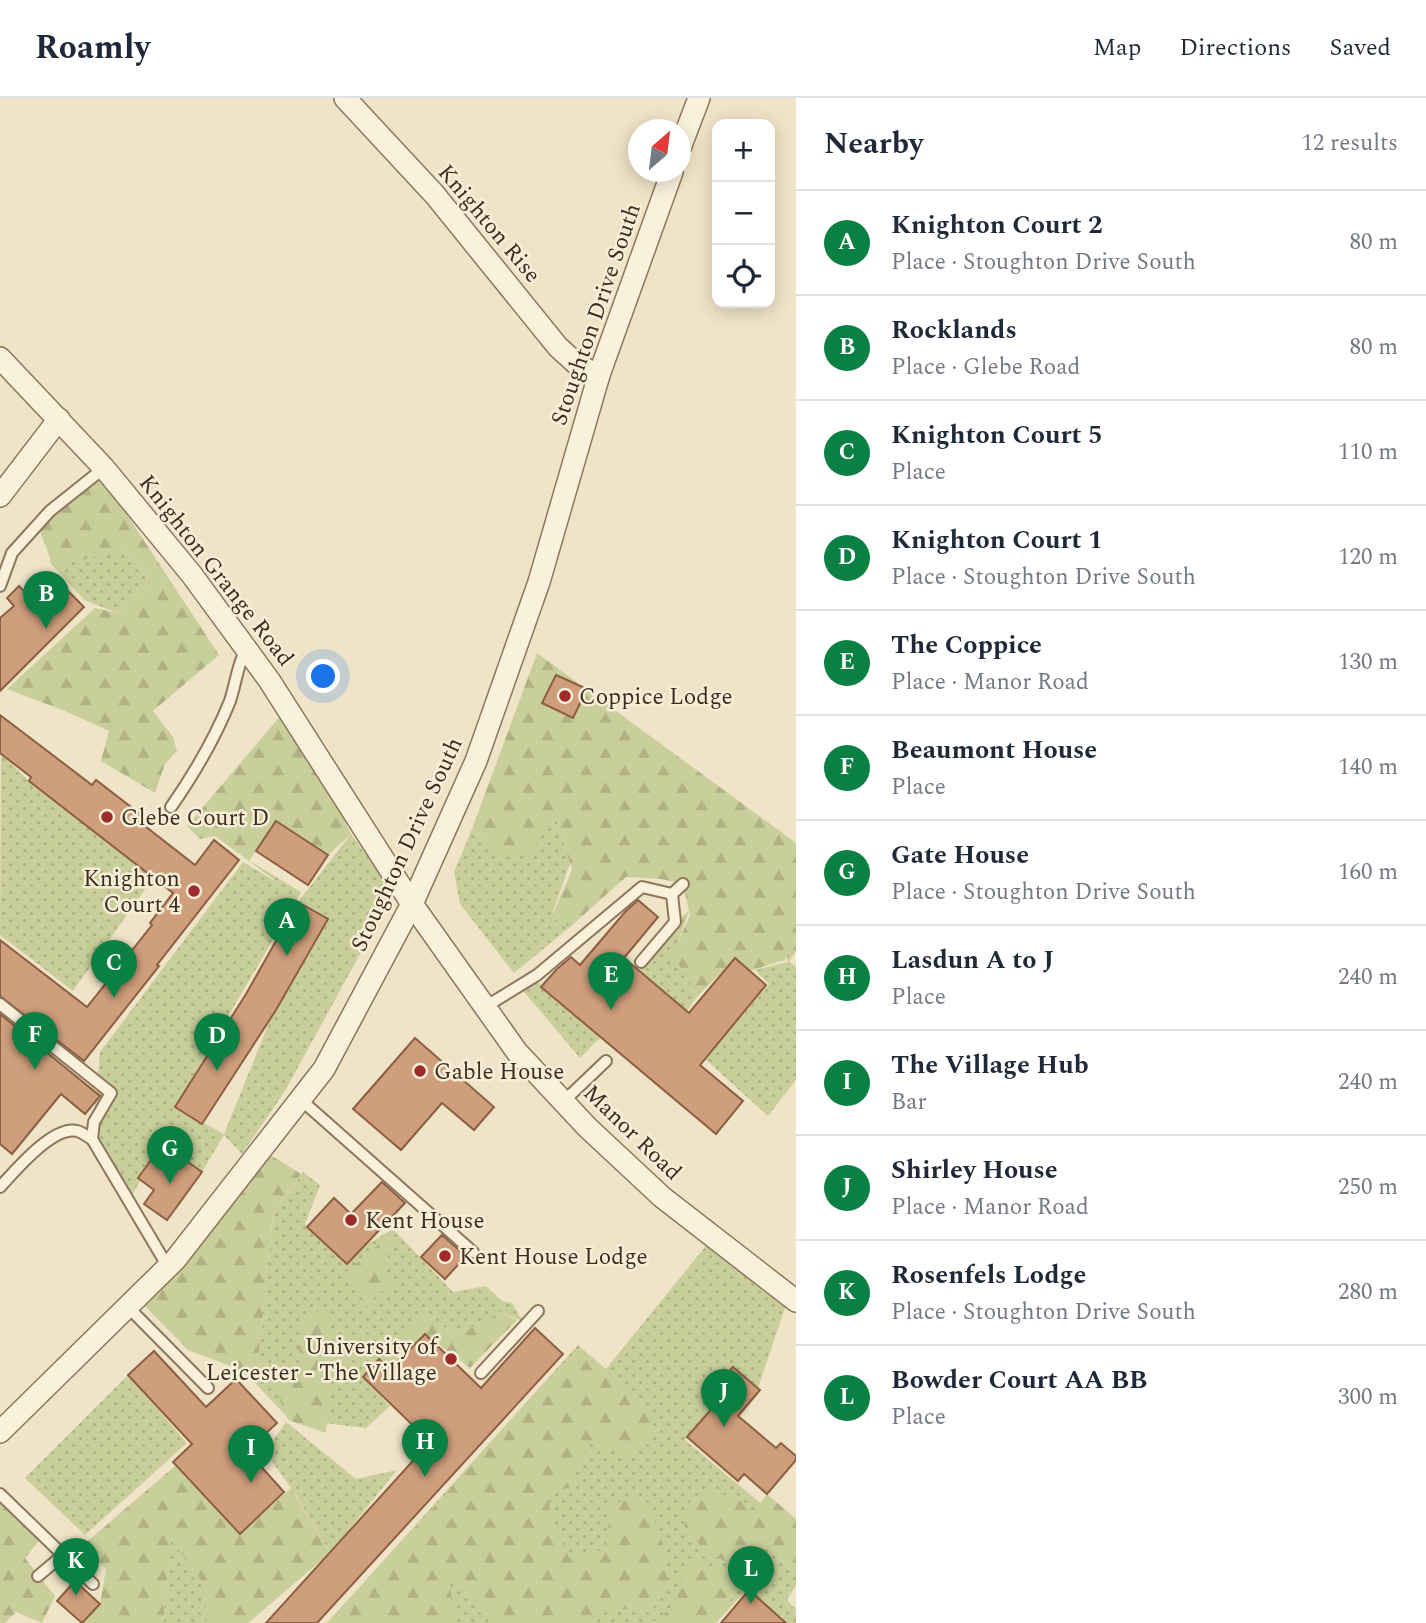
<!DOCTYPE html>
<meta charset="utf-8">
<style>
:root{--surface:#fff;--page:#f2f2f3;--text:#1f2937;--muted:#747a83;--line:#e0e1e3;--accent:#0b8043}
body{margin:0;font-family:Spectral,serif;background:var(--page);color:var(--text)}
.controls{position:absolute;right:21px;top:21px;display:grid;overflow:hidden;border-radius:14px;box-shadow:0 4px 18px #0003}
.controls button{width:63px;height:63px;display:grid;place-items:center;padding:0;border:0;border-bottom:2px solid var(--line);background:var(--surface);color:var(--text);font:35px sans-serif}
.compass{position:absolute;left:628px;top:21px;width:63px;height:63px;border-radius:50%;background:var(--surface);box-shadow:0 4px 18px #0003;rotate:28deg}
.you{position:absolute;left:324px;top:579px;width:24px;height:24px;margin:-18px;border:5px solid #fff;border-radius:50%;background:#1a73e8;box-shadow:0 0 0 10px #1a73e833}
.badge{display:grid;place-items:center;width:46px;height:46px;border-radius:50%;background:var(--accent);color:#fff;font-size:23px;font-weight:700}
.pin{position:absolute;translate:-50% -58px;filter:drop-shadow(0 2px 4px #0008)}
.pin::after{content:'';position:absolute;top:37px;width:24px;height:21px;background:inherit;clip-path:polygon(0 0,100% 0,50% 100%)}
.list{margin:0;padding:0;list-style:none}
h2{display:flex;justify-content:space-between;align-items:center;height:91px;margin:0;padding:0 28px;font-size:30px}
h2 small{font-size:23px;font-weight:400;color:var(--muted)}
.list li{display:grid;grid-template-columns:46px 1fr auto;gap:21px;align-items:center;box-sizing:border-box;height:105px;padding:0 28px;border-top:2px solid var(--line)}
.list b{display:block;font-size:26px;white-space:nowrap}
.list p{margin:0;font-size:23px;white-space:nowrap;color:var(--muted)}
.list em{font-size:23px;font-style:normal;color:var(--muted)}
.icon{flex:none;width:38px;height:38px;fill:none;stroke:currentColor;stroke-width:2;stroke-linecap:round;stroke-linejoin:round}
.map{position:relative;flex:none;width:796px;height:1525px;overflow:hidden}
header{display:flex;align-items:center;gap:42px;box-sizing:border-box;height:98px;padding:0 35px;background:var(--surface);border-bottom:2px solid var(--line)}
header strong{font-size:33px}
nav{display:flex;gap:38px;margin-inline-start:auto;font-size:24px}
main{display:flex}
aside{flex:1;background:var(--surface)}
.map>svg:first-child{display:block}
.grass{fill:url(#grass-dots)}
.forest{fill:url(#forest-firs)}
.building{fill:#cf9f7d;stroke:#8d5f41;stroke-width:2}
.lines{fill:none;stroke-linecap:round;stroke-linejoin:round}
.lane-casing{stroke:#8d765c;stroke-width:14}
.street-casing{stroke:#8d765c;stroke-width:24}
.lane{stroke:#faf1dc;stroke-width:10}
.street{stroke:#faf1dc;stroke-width:21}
.poi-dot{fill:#9e2a2b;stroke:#f7eed8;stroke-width:2.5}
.labels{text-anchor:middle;stroke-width:5;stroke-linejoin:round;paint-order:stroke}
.street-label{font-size:23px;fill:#3d2e20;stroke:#f7eed8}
.poi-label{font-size:23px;fill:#3d2e20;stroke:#f7eed8;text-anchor:start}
</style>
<header>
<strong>Roamly</strong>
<nav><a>Map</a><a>Directions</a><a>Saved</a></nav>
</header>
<main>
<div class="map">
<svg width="796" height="1525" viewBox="0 0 796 1525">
<defs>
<pattern id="grass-dots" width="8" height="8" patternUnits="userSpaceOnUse" patternTransform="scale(1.75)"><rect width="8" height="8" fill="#c9cf9b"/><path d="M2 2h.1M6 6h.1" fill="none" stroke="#aeb285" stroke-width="1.8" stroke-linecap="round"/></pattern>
<pattern id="forest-firs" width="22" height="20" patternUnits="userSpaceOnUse" patternTransform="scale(1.75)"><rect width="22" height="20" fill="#c9cf9b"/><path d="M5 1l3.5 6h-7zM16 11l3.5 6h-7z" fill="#aeb285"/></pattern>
</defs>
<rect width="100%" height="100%" fill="#f0e4c8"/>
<g class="grass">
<polygon points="128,452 151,481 117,515 84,502 49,463"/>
<polygon points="1,655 29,683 153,780 73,893 0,837"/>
<polygon points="555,716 570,766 551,819 570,829 514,875 460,806 454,774 472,731 505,758"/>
<polygon points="351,736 394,794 285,993 242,1056 224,1037 202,1074 174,1054 165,1066 154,1059 128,1104 92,1041 100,954 243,764 278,785 245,760 301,794 175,1009 224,1036 271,920 328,821 298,804"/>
<polygon points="689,813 674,856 697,899 665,943 639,873 672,827"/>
<polygon points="796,838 796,854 789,863 796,869 796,982 768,1018 705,961 769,886 755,872 788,864 786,859"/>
<polygon points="533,880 601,939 580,960 519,888"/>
<polygon points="303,1074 320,1087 305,1126 342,1161 393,1131 453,1194 486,1188 502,1203 512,1205 523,1223 500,1214 457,1238 424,1216 363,1279 390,1308 366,1330 289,1321 253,1283 258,1264 273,1116"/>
<polygon points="713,1139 789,1198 758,1290 733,1269 714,1291 723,1298 685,1342 785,1426 777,1458 796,1477 796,1487 787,1502 796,1511 796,1525 777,1525 785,1515 780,1519 747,1491 716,1525 327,1525 578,1247 606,1271"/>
<polygon points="128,1277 187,1345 85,1437 25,1380"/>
<polygon points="286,1324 356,1381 397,1372 330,1455 294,1394 265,1354"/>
<polygon points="171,1440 205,1488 207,1525 163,1525"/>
</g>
<g class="forest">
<polygon points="99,374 219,557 153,613 173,639 177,653 165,666 155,695 101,663 109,633 65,613 7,591 95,510 117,515 151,481 128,452 53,468 38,428"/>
<polygon points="537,555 796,745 796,838 785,862 749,873 734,861 697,899 673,856 690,817 683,786 661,781 626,779 570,829 551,820 572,772 555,717 530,755 505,759 472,731"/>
<polygon points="287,610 351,736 328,757 276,723 249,763 215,738 200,741 187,728"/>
<polygon points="261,1051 301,1076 273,1116 258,1264 253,1283 233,1269 188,1252 137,1200"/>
<polygon points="392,1135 384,1178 399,1189 376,1195 371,1214 345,1175"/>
<polygon points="328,1210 333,1251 326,1335 288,1322 274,1286 286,1267 308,1270 298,1250 301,1221"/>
<polygon points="500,1214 517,1222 470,1270 425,1236 393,1269 379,1261 424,1215 457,1238"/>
<polygon points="579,1251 655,1320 646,1345 626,1357 591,1344 576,1371 576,1388 548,1395 551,1421 569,1459 585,1454 606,1452 611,1406 642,1398 660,1434 669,1480 652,1513 601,1510 592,1525 502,1525 494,1521 449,1476 454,1525 327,1525"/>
<polygon points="175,1368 239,1436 291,1390 330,1455 248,1525 207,1525 205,1488 171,1441 163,1525 82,1525 100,1506 106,1471 82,1448"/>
<polygon points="705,1394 736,1399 753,1414 767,1396 796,1421 796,1477 763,1444 743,1469 709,1457 684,1428 691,1400"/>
<polygon points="0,1396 43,1438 25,1460 55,1498 42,1525 16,1514 5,1525 0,1525"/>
<path d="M701 1465 749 1480 712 1525H649C675 1517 678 1491 686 1468Z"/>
</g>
<g class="building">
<polygon points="43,482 62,501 69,494 84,509 0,593 0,520 14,508 7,500 19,488 28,497"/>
<polygon points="556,577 587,591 573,620 542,605"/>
<polygon points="0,617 92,687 96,682 140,716 136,721 195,767 214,742 239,762 157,867 159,868 84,963 0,898 0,842 87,909 152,827 150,825 173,795 29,683 31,679 0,655"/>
<polygon points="276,723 328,757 308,787 256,753"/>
<polygon points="638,802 658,819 624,860 689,915 735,860 766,887 700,967 743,1003 716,1036 541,889 556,872 571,859 580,867 625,814"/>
<polygon points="298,804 328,821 276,912 202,1026 175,1009 246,896"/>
<polygon points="0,916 100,998 85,1016 61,996 12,1056 0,1046"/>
<polygon points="415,940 494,1009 474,1032 442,1005 401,1052 353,1011"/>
<polygon points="174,1054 202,1074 167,1122 144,1106 154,1092 138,1080 154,1058 165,1066"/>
<polygon points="382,1084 405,1105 347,1166 307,1129 334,1100 351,1116"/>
<polygon points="442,1137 466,1158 445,1181 421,1159"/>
<polygon points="535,1230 563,1256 317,1525 266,1525 430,1344 363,1279 379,1261 390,1272 425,1236 481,1290"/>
<polygon points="154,1253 206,1309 236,1281 277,1325 247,1353 284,1394 240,1436 173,1364 192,1346 128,1277"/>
<polygon points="733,1269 760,1292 738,1318 776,1350 781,1345 796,1358 796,1362 767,1396 744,1376 738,1383 687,1339 723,1298 714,1291"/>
<polygon points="75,1483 100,1506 82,1525 57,1503"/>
<polygon points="749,1492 786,1525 721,1525"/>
</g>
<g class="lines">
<defs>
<g id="lane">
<polyline points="0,488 12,455 50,413 104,370"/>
<path d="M171 709C194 676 215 640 230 603 236 585 237 568 246 551"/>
<polyline points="672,796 683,786"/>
<polyline points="0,906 111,995 94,1024 92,1041 168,1169"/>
<polyline points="485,909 537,877 642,789 672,796 675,824 641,864"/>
<polyline points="300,1001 473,1154"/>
<polyline points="563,1004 606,963"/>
<path d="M0 1089C15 1073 53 1027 77 1033 82 1034 88 1039 92 1041"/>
<polyline points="128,1209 208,1290"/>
<polyline points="481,1275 538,1213"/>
<polyline points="0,1396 63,1457 38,1478"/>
<polyline points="63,1457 93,1486"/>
</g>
<g id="street">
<polyline points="345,0 435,97 558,249 579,268 599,277"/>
<polyline points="680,50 699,0"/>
<polyline points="0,260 104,370 192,477 269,582 412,806 517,954 587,1029 662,1099 796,1203"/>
<polyline points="0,398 59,321"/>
<polyline points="0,1334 175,1162 324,971 412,806 476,663 539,484 599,277 672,74"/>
</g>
</defs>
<use href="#lane" class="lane-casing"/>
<use href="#street" class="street-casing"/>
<use href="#lane" class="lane"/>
<use href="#street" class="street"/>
</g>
<g class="poi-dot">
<circle cx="565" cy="598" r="7"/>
<circle cx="107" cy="719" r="7"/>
<circle cx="194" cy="793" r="7"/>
<circle cx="420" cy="973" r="7"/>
<circle cx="351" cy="1122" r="7"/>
<circle cx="445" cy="1158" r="7"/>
<circle cx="451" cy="1261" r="7"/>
</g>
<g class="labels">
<g class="street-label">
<text transform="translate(490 125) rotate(50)" y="8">Knighton Rise</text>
<text transform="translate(595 216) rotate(-71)" y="8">Stoughton Drive South</text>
<text transform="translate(217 472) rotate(52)" y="8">Knighton Grange Road</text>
<text transform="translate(406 746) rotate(-65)" y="8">Stoughton Drive South</text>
<text transform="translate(633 1034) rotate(44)" y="8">Manor Road</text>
</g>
<g class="poi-label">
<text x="579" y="606">Coppice Lodge</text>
<text x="121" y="727">Glebe Court D</text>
<text x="180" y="788" text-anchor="end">Knighton<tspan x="180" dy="26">Court 4</tspan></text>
<text x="434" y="981">Gable House</text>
<text x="365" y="1130">Kent House</text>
<text x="459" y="1166">Kent House Lodge</text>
<text x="437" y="1256" text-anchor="end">University of<tspan x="437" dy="26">Leicester - The Village</tspan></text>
</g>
</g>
</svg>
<div class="controls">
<button>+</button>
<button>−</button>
<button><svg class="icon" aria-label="locate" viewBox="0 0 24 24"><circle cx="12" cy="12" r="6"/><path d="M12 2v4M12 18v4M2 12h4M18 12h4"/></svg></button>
</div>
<svg class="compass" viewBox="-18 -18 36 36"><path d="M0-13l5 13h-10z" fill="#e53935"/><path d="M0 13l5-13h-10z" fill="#747a83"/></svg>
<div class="you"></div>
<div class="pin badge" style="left:287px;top:858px">A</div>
<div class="pin badge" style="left:46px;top:531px">B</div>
<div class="pin badge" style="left:114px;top:900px">C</div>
<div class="pin badge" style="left:217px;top:973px">D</div>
<div class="pin badge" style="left:611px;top:912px">E</div>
<div class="pin badge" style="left:35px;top:972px">F</div>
<div class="pin badge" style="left:170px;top:1086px">G</div>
<div class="pin badge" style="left:425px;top:1379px">H</div>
<div class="pin badge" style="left:251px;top:1385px">I</div>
<div class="pin badge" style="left:724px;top:1329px">J</div>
<div class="pin badge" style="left:76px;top:1498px">K</div>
<div class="pin badge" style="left:751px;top:1506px">L</div>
</div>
<aside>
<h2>Nearby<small>12 results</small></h2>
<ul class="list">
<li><span class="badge">A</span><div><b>Knighton Court 2</b><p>Place · Stoughton Drive South</p></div><em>80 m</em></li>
<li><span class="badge">B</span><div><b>Rocklands</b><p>Place · Glebe Road</p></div><em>80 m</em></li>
<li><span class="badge">C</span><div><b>Knighton Court 5</b><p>Place</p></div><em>110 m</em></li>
<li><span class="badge">D</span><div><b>Knighton Court 1</b><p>Place · Stoughton Drive South</p></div><em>120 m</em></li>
<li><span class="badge">E</span><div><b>The Coppice</b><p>Place · Manor Road</p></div><em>130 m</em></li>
<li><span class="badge">F</span><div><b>Beaumont House</b><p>Place</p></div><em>140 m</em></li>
<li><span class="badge">G</span><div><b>Gate House</b><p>Place · Stoughton Drive South</p></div><em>160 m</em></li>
<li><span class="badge">H</span><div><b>Lasdun A to J</b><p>Place</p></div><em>240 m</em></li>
<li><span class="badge">I</span><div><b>The Village Hub</b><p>Bar</p></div><em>240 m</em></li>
<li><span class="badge">J</span><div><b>Shirley House</b><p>Place · Manor Road</p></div><em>250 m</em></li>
<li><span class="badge">K</span><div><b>Rosenfels Lodge</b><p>Place · Stoughton Drive South</p></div><em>280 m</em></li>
<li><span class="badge">L</span><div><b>Bowder Court AA BB</b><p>Place</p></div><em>300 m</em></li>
</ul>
</aside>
</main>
